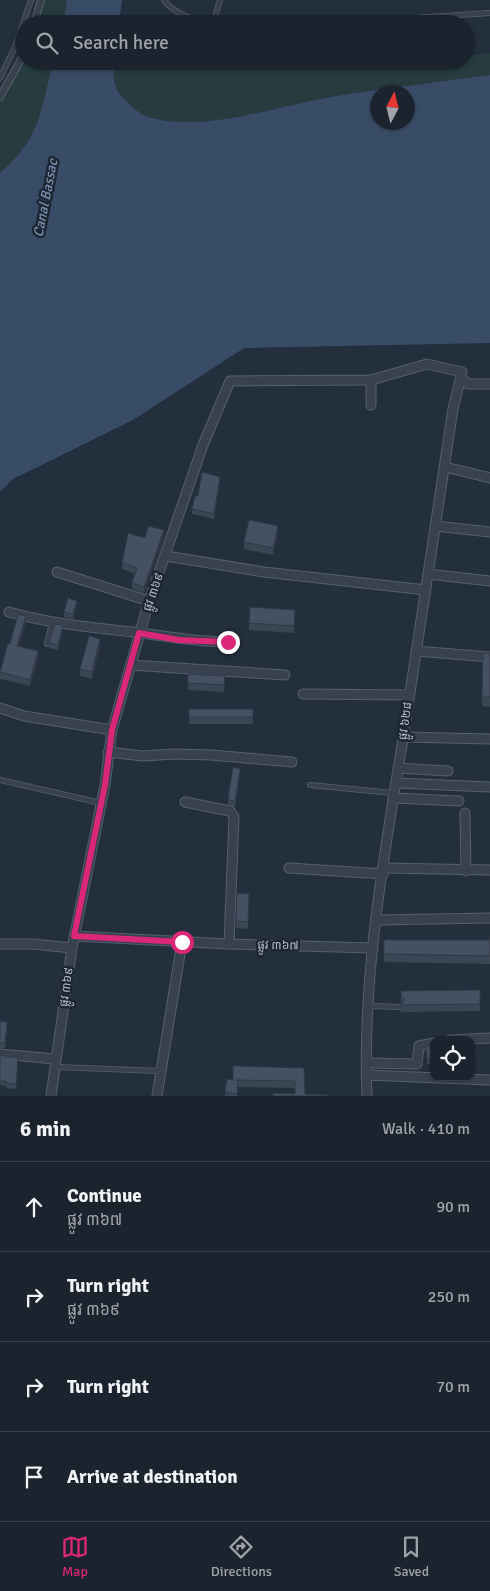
<!DOCTYPE html>
<meta charset="utf-8">
<style>
:root{--surface:#1b232e;--page:#282f3a;--text:#f1f3f6;--muted:#a0a4aa;--line:#39404a;--accent:#db2777}
body{margin:0;font-family:Signika,"Noto Sans Khmer",sans-serif;background:var(--page);color:var(--text)}
.controls{position:absolute;right:15px;bottom:15px;display:grid;overflow:hidden;border-radius:10px;box-shadow:0 1px 4px #0004}
.controls button{width:45px;height:45px;display:grid;place-items:center;padding:0;border:0;border-bottom:1px solid var(--line);background:var(--surface);color:var(--text);font:25px sans-serif}
.compass{position:absolute;left:370px;top:85px;width:45px;height:45px;border-radius:50%;background:var(--surface);box-shadow:0 1px 4px #0004;rotate:7deg}
.stop{position:absolute;width:15px;height:15px;margin:-11px;border:4px solid #db2777;border-radius:50%;background:#fff}
.stop.end{background:#db2777;border-color:#fff;box-shadow:0 1px 5px #0008}
.list{margin:0;padding:0;list-style:none}
h2{display:flex;justify-content:space-between;align-items:center;height:65px;margin:0;padding:0 20px;font-size:21px}
h2 small{font-size:16px;font-weight:400;color:var(--muted)}
.list li{display:grid;grid-template-columns:32px 1fr auto;gap:15px;align-items:center;box-sizing:border-box;height:90px;padding:0 20px;border-top:1px solid var(--line)}
.list b{display:block;font-size:19px;white-space:nowrap}
.list p{margin:0;font-size:16px;white-space:nowrap;color:var(--muted)}
.list em{font-size:16px;font-style:normal;color:var(--muted)}
.icon{flex:none;width:28px;height:28px;fill:none;stroke:currentColor;stroke-width:2;stroke-linecap:round;stroke-linejoin:round}
.map{position:relative;flex:none;width:490px;height:1096px;overflow:hidden}
.search{position:absolute;background:var(--surface);box-shadow:0 1px 4px #0004;left:15px;right:15px;top:15px;height:55px;display:flex;align-items:center;gap:12px;box-sizing:border-box;padding:0 18px;border-radius:28px;color:var(--muted);font-size:19px}
.sheet{height:425px;background:var(--surface)}
nav{display:flex;justify-content:space-around;align-items:center;box-sizing:border-box;height:70px;border-top:1px solid var(--line);background:var(--surface);font-size:14px;color:var(--muted)}
nav a{display:grid;justify-items:center;gap:2px}
nav .on{color:var(--accent)}
.map>svg:first-child{display:block}
.green{fill:#263c3f}
.water{fill:#394c67;fill-rule:evenodd}
.lines{fill:none;stroke-linecap:round;stroke-linejoin:round}
.service-casing{stroke:#565f6c;stroke-width:6}
.pedestrian-casing{stroke:#565f6c;stroke-width:8}
.minor-casing{stroke:#565f6c;stroke-width:11}
.service{stroke:#38414e;stroke-width:4.5}
.pedestrian{stroke:#38414e;stroke-width:6}
.minor{stroke:#38414e;stroke-width:9}
.wall{fill:#3b4654}
.shaded-wall{fill:#303945}
.building{fill:#455162;stroke:#303945}
.route{stroke:#db2777;stroke-width:6}
.labels{text-anchor:middle;stroke-width:5;stroke-linejoin:round;paint-order:stroke}
.street-label{font-size:12px;fill:#b4bcc9;stroke:#1d2633}
.water-label{font-size:14px;font-style:italic;fill:#7c92b1;stroke:#1d2633}
</style>
<div class="map">
<svg width="490" height="1096" viewBox="0 0 490 1096">
<rect width="100%" height="100%" fill="#242f3e"/>
<g class="green">
<polygon points="41,0 67,0 63,24 34,24"/>
<path d="M490 53V75C439 82 387 88 336 96 281 105 210 131 156 119 143 117 133 108 124 99 114 89 111 75 115 61H170L215 69 382 61H466V56Z"/>
<path d="M24 54V61H54C40 110 42 138 0 173V97Z"/>
</g>
<g class="water">
<polygon points="67,0 122,0 119,24 63,24"/>
<path d="M54 61H115C111 75 114 89 124 99 133 108 143 117 156 119 210 131 281 105 336 96 387 88 439 82 490 75V343L244 348 133 420 13 479 0 492V173C43 136 39 111 54 61ZM408 92V122H378V92Z"/>
</g>
<g class="lines">
<defs>
<g id="service">
<path d="M164 0C175 15 195 20 213 24L354 22 490 13"/>
<polyline points="213,24 220,0"/>
<polyline points="0,78 15,47 31,0"/>
<polyline points="47,644 52,623"/>
<polyline points="0,780 101,803"/>
<polyline points="310,785 393,793"/>
<polyline points="368,1006 401,1007"/>
<polyline points="55,1067 161,1071"/>
</g>
<g id="pedestrian">
<polyline points="34,24 41,0"/>
<polyline points="0,97 24,54"/>
</g>
<g id="minor">
<polyline points="461,378 468,384 490,384"/>
<polyline points="371,405 371,380"/>
<polyline points="445,467 490,478"/>
<polyline points="436,526 490,532"/>
<polyline points="166,556 264,572 426,590"/>
<polyline points="57,572 149,601"/>
<polyline points="428,574 490,581"/>
<path d="M9 612C52 624 88 627 133 632 165 636 195 642 228 642"/>
<polyline points="416,651 490,657"/>
<polyline points="130,665 285,675"/>
<polyline points="303,694 409,695"/>
<polyline points="0,708 24,716 112,730"/>
<polyline points="403,737 490,739"/>
<polyline points="108,752 143,756 174,754 211,755 292,762"/>
<polyline points="398,768 448,771"/>
<polyline points="396,783 490,787"/>
<polyline points="393,798 459,801"/>
<polyline points="185,802 230,811 234,817 229,944"/>
<polyline points="465,813 466,871"/>
<polyline points="289,868 383,874"/>
<polyline points="384,868 490,870"/>
<polyline points="377,920 490,918"/>
<polyline points="74,936 229,944 373,948"/>
<polyline points="0,944 32,944 72,948"/>
<polyline points="450,1040 490,1038"/>
<polyline points="0,1054 55,1059"/>
<polyline points="366,1063 417,1064 419,1046 434,1043"/>
<polyline points="366,1075 490,1080"/>
<path d="M51 1096 72 948 105 785 112 730 149 601 203 445 230 381 371 380 427 364 462 372 453 409C437 519 420 629 403 739 384 856 362 976 367 1096"/>
<polyline points="157,1096 182,942"/>
</g>
</defs>
<use href="#service" class="service-casing"/>
<use href="#pedestrian" class="pedestrian-casing"/>
<use href="#minor" class="minor-casing"/>
<use href="#service" class="service"/>
<use href="#pedestrian" class="pedestrian"/>
<use href="#minor" class="minor"/>
</g>
<g class="wall">
<polygon points="220,481 214,519 192,514 192,509 198,496"/>
<polygon points="278,534 273,555 244,549 244,542"/>
<polygon points="164,536 144,593 132,589 132,583 135,574 122,569 122,563 145,538"/>
<polygon points="77,606 73,619 64,617 64,612"/>
<polygon points="295,618 294,633 249,630 249,623"/>
<polygon points="26,623 19,646 38,658 30,686 0,679 0,672 10,644"/>
<polygon points="63,630 58,650 49,648 49,643"/>
<polygon points="100,647 92,679 80,676 80,669"/>
<polygon points="483,653 490,653 490,707 482,706"/>
<polygon points="188,674 225,676 224,692 188,690"/>
<rect x="189" y="709" width="64" height="15"/>
<polygon points="240,774 235,807 228,804 228,799"/>
<polygon points="237,893 249,901 248,929 236,928"/>
<polygon points="384,940 490,940 490,964 384,962"/>
<polygon points="480,990 480,1011 401,1012 402,1004 401,1003 401,991"/>
<polygon points="0,1021 7,1027 5,1048 0,1048"/>
<polygon points="434,1045 434,1064 427,1064 426,1046"/>
<polygon points="471,1049 475,1049 474,1073 471,1073"/>
<polygon points="0,1055 18,1062 16,1089 6,1088 6,1086 0,1085"/>
<polygon points="304,1068 295,1094 295,1088 238,1087 237,1096 225,1096 225,1092 233,1080"/>
</g>
<g class="shaded-wall">
<polygon points="220,477 220,481 214,519 214,514"/>
<polygon points="278,526 278,534 273,555 273,548"/>
<polygon points="164,530 164,536 144,593 144,587"/>
<polygon points="77,601 77,606 73,619 73,614"/>
<polygon points="26,616 26,623 17,653 17,646"/>
<polygon points="63,625 63,630 58,650 58,645"/>
<polygon points="100,639 100,647 92,679 92,672"/>
<polygon points="38,651 38,658 30,686 30,680"/>
<polygon points="240,769 240,774 235,807 235,802"/>
</g>
<g class="building">
<polygon points="202,472 220,477 214,514 192,509 195,496 198,496"/>
<polygon points="249,520 278,526 273,548 244,542"/>
<polygon points="148,526 164,530 144,587 132,583 137,568 122,563 128,533 145,538"/>
<polygon points="68,598 77,601 73,614 64,612"/>
<polygon points="250,607 295,610 294,626 249,623"/>
<polygon points="18,614 26,616 17,646 38,651 30,680 0,672 8,643 10,644"/>
<polygon points="55,624 63,625 58,645 49,643"/>
<polygon points="89,636 100,639 92,672 80,669"/>
<polygon points="483,653 490,653 490,697 482,697"/>
<polygon points="188,674 225,676 224,685 188,683"/>
<rect x="189" y="709" width="64" height="8"/>
<polygon points="233,767 240,769 235,802 228,799"/>
<polygon points="237,893 249,894 248,922 236,921"/>
<polygon points="384,940 490,940 490,956 384,954"/>
<polygon points="480,990 480,1004 401,1005 405,999 401,996 401,991"/>
<polygon points="0,1021 7,1022 5,1043 0,1043"/>
<polygon points="434,1045 434,1059 427,1059 426,1046"/>
<polygon points="471,1049 475,1049 474,1068 471,1068"/>
<polygon points="0,1055 18,1058 16,1084 6,1083 6,1081 0,1081"/>
<polygon points="233,1066 304,1068 305,1094 329,1095 329,1096 273,1096 273,1093 295,1094 295,1081 236,1080 238,1080 237,1094 225,1092 227,1079 233,1080"/>
</g>
<g class="lines">
<polyline class="route" points="182,942 74,936 105,785 112,730 139,633 179,640 228,642"/>
</g>
<g class="labels">
<g class="street-label">
<text transform="translate(153 592) rotate(-71)" y="4">ផ្លូវ ៣៦៩</text>
<text transform="translate(405 721) rotate(-82)" y="4">ផ្លូវ ៦២៨</text>
<text transform="translate(278 945) rotate(1)" y="4">ផ្លូវ ៣៦៧</text>
<text transform="translate(66 987) rotate(-82)" y="4">ផ្លូវ ៣៦៩</text>
</g>
<g class="water-label">
<text transform="translate(45 198) rotate(-79)" y="5">Canal Bassac</text>
</g>
</g>
</svg>
<div class="controls">
<button><svg class="icon" aria-label="locate" viewBox="0 0 24 24"><circle cx="12" cy="12" r="6"/><path d="M12 2v4M12 18v4M2 12h4M18 12h4"/></svg></button>
</div>
<svg class="compass" viewBox="-18 -18 36 36"><path d="M0-13l5 13h-10z" fill="#e53935"/><path d="M0 13l5-13h-10z" fill="#a0a4aa"/></svg>
<div class="stop" style="left:182px;top:942px"></div>
<div class="stop end" style="left:228px;top:642px"></div>
<div class="search"><svg class="icon" aria-label="search" viewBox="0 0 24 24"><circle cx="10" cy="10" r="6"/><path d="M15 15l6 6"/></svg>Search here</div>
</div>
<section class="sheet">
<h2>6 min<small>Walk · 410 m</small></h2>
<ul class="list">
<li><svg class="icon" aria-label="ahead" viewBox="0 0 24 24"><path d="M12 20V5M6 11l6-6 6 6"/></svg><div><b>Continue</b><p>ផ្លូវ ៣៦៧</p></div><em>90 m</em></li>
<li><svg class="icon" aria-label="right" viewBox="0 0 24 24"><path d="M7 20v-9h11M14 6l5 5-5 5"/></svg><div><b>Turn right</b><p>ផ្លូវ ៣៦៩</p></div><em>250 m</em></li>
<li><svg class="icon" aria-label="right" viewBox="0 0 24 24"><path d="M7 20v-9h11M14 6l5 5-5 5"/></svg><div><b>Turn right</b></div><em>70 m</em></li>
<li><svg class="icon" aria-label="arrive" viewBox="0 0 24 24"><path d="M6 21V4h12l-3 4 3 4H6"/></svg><div><b>Arrive at destination</b></div></li>
</ul>
</section>
<nav>
<a class="on"><svg class="icon" aria-label="map" viewBox="0 0 24 24"><path d="M3 6l6-2 6 2 6-2v14l-6 2-6-2-6 2zM9 4v14M15 6v14"/></svg>Map</a>
<a><svg class="icon" aria-label="directions" viewBox="0 0 24 24"><path d="M12 3l9 9-9 9-9-9zM9 14v-3h6M13 9l2 2-2 2"/></svg>Directions</a>
<a><svg class="icon" aria-label="saved" viewBox="0 0 24 24"><path d="M7 4h10v16l-5-4-5 4z"/></svg>Saved</a>
</nav>
